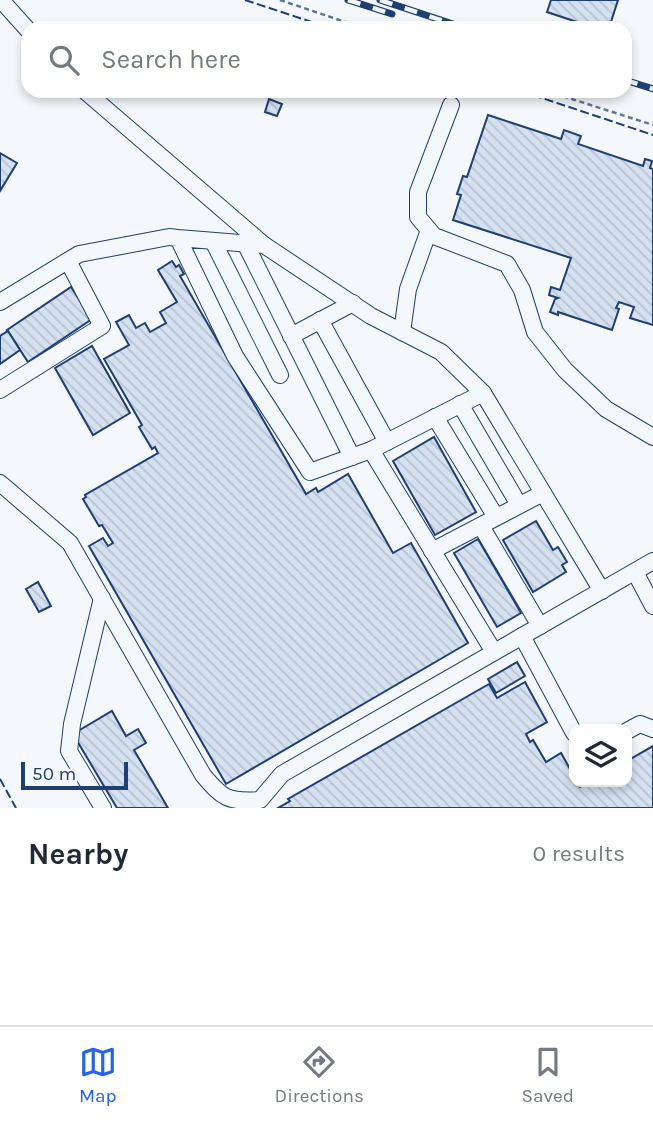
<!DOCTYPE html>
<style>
:root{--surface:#fff;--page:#f2f2f3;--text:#1f2937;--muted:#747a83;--line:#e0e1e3;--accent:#2563eb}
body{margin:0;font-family:Karla,sans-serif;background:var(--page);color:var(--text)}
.controls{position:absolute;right:21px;bottom:21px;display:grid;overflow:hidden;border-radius:14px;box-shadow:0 4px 10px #0003}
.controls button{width:63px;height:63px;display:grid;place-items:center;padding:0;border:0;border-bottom:2px solid var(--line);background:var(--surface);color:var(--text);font:35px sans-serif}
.scale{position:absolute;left:21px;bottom:18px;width:107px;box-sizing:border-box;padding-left:7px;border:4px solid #1d3f73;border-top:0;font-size:19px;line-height:24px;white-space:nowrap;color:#1d3f73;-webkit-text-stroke:5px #f4f7fb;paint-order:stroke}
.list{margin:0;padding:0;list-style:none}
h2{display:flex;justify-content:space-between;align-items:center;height:91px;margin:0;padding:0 28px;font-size:30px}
h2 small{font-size:23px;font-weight:400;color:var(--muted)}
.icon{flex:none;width:38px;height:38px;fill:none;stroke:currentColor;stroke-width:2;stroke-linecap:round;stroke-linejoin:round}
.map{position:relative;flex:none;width:653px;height:808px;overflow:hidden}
.search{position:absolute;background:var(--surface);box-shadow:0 4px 10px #0003;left:21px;right:21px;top:21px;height:77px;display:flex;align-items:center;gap:18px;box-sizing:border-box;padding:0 24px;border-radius:21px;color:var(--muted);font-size:26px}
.sheet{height:217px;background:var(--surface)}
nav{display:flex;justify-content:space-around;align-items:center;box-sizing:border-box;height:98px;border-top:2px solid var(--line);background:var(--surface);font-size:19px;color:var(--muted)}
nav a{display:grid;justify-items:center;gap:4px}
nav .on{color:var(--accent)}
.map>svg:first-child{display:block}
.building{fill:url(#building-back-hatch);stroke:#1d3f73;stroke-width:2}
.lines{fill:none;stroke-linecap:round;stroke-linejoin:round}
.minor-casing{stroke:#1d3f73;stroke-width:18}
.path{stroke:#5e769c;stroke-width:2.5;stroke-dasharray:5 3.5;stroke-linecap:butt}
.minor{stroke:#f4f7fb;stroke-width:16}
.rail-casing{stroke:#1d3f73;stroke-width:7}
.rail{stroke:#f4f7fb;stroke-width:4.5;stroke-dasharray:13;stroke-linecap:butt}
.fence{stroke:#1d3f73;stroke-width:2;stroke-dasharray:9 3.5;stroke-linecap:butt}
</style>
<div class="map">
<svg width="653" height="808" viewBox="0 0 653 808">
<defs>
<pattern id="building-back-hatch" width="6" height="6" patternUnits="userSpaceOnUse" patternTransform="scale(1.75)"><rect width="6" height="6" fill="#d5e0f0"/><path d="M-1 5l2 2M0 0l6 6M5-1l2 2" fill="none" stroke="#b6c1d1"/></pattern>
</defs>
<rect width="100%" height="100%" fill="#f4f7fb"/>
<g class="building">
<polygon points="551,0 618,0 609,28 595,28 547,12"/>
<polygon points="269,99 282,104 277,116 265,112"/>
<polygon points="488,115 561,139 564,130 581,136 578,144 643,166 645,159 652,161 650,168 653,169 653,325 630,318 634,307 619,302 616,308 619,309 612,330 558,312 558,315 550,312 555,299 558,298 549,295 551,287 560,290 571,258 453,220 461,195 457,194 463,176 467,177"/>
<polygon points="0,153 17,163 0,191"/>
<polygon points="172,261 176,267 179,265 184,274 180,276 306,494 316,488 318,492 348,474 393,553 411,543 468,643 226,784 89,546 103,538 108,546 113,543 102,525 99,526 83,499 86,497 85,495 158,453 155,447 152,449 139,427 142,425 104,359 129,345 116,322 129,315 136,328 145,323 150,332 166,323 160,312 177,302 158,270"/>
<polygon points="71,287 92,319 28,362 7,330"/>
<polygon points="8,331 20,350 0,364 0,336"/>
<polygon points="92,346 130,413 93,435 55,368"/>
<polygon points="434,437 476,512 435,535 393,461"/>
<polygon points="536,521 553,550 558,547 567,562 562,565 566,572 533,592 503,540"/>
<polygon points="478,539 521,613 497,627 454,553"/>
<polygon points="38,582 51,606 39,612 26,589"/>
<polygon points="517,662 525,676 496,693 488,679"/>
<polygon points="525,682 547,722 526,734 530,742 533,740 546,762 561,753 574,776 574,782 577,782 580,787 590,782 627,782 627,761 653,746 653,808 278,808 290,801 288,799 489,684 497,698"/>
<polygon points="112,711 126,736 138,729 146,743 134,750 168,808 117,808 73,734"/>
</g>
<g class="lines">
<defs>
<g id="minor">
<polyline points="1,0 28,30"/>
<polyline points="85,91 264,245"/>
<polyline points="451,105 418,192 418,217 434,236 507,264 522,290 535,332 565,370 606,409 653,437"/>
<polyline points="213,241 280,375"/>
<polyline points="245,243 352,457"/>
<polyline points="0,302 79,254 169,237 178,238 264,245 371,316 441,352 483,393 371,450 310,472 235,356 178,238"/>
<polyline points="320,320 387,442"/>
<polyline points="402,332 408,289 429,230"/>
<polyline points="291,336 353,303"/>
<polyline points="0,390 102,326 68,261"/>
<polyline points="483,393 602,591"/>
<polyline points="460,404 519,505"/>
<polyline points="435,417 496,517"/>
<polyline points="371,450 494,652"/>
<path d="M0 483 70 543 203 775C223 799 228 802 260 800L282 774 653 561"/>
<polyline points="481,526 540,626"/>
<polyline points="432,551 543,493"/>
<polyline points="635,572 653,606"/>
<polyline points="102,598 72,724 69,751 103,808"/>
<polyline points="522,636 574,733"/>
<polyline points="627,731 640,724 653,729"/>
</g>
</defs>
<use href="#minor" class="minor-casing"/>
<g class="path">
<polyline points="280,0 363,28"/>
<polyline points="547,91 653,125"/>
</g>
<use href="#minor" class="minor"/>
<defs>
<g id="rail">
<polyline points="348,0 392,14"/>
<polyline points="380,0 465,28"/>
<polyline points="625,80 653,89"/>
</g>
</defs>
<use href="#rail" class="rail-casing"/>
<use href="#rail" class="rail"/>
<g class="fence">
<polyline points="245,0 330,28"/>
<polyline points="521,91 653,135"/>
<polyline points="0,779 16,808"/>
</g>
</g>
</svg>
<div class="controls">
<button><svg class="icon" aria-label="layers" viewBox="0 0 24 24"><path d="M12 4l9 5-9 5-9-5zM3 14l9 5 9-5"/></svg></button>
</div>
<div class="scale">50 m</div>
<div class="search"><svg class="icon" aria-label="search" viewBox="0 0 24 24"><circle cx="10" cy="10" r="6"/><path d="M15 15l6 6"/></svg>Search here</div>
</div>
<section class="sheet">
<h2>Nearby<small>0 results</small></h2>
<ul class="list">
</ul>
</section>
<nav>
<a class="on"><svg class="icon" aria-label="map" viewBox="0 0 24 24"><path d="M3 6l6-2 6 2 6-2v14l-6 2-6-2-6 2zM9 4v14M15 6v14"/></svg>Map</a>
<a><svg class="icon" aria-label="directions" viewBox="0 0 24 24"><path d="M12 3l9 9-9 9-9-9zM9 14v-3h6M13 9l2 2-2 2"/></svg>Directions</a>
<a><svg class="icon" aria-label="saved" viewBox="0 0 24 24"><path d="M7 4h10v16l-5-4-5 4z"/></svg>Saved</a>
</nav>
